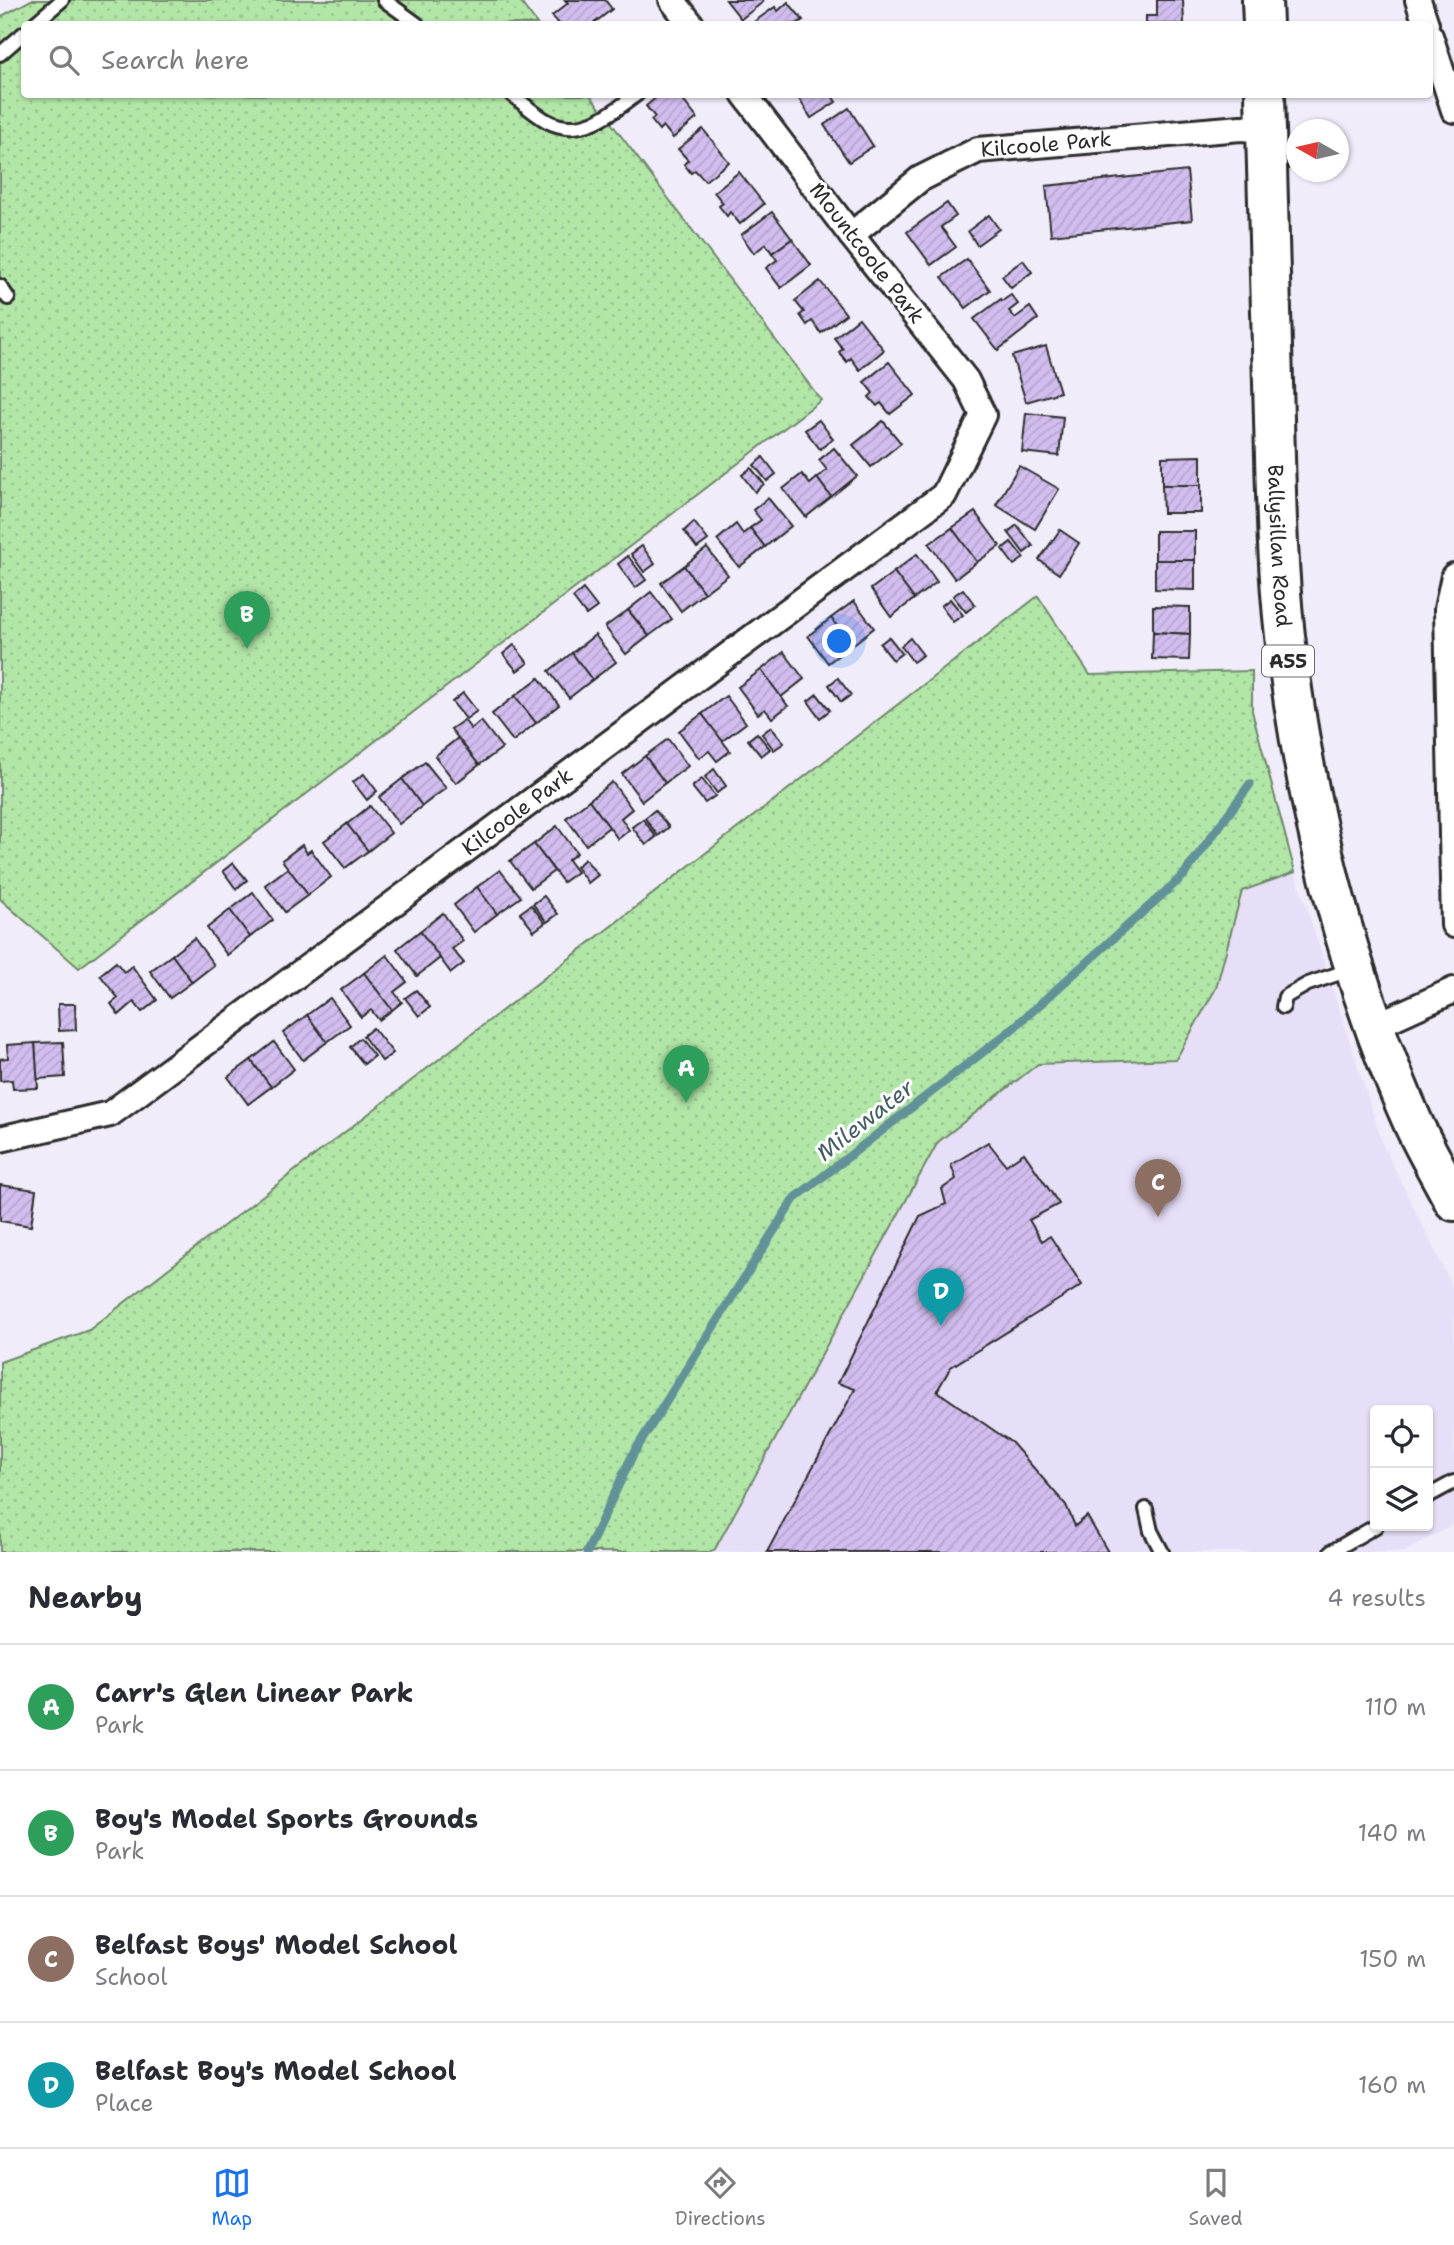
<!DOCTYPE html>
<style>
:root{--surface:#fff;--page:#f7f7f7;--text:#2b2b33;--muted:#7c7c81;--line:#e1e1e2;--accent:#1a73e8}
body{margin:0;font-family:"Shantell Sans",sans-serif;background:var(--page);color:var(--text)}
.controls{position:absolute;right:21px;bottom:21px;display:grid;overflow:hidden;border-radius:7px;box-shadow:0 2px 5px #0004}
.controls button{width:63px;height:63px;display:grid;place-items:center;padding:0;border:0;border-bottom:2px solid var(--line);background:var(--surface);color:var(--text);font:35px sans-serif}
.compass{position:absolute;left:1286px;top:119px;width:63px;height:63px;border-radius:50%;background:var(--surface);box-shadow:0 2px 5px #0004;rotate:278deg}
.you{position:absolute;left:840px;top:642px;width:24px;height:24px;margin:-18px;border:5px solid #fff;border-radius:50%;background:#1a73e8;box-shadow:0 0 0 10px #1a73e833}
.badge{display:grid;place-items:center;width:46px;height:46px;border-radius:50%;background:var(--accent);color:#fff;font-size:23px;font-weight:700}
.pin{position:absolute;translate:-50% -58px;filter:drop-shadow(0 2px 4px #0008)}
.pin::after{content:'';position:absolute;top:37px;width:24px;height:21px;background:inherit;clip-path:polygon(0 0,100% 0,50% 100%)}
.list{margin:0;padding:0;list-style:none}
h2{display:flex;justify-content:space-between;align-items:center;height:91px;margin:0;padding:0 28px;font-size:30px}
h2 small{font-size:23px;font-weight:400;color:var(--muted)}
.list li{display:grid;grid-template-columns:46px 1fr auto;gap:21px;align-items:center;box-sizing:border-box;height:126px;padding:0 28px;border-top:2px solid var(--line)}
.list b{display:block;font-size:26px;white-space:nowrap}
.list p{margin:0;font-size:23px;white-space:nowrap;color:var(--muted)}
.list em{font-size:23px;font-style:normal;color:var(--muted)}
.icon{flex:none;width:38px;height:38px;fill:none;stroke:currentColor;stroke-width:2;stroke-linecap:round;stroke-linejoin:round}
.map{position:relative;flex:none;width:1454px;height:1552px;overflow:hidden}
.search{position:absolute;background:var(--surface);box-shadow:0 2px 5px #0004;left:21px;right:21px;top:21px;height:77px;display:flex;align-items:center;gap:18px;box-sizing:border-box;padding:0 24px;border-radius:7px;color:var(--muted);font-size:26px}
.sheet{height:595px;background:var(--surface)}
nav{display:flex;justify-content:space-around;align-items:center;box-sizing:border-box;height:98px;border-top:2px solid var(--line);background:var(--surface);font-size:19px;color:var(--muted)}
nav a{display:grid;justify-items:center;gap:4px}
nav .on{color:var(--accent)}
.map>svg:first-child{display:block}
.built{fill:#e7def7;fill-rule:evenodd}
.park{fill:url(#park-dots);stroke:#6e8869;stroke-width:2}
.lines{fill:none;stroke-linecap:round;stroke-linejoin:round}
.stream{stroke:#629298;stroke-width:9}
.building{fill:url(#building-hatch);stroke:#2b2b2b;stroke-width:2}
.service-casing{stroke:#2b2b2b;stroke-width:18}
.minor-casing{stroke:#2b2b2b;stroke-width:30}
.trunk-casing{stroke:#2b2b2b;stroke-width:44}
.service{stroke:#fff;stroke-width:12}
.minor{stroke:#fff;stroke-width:24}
.trunk{stroke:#fff;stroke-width:38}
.labels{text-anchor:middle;stroke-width:6;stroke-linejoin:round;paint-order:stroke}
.shield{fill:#fff;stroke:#6b6b6b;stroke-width:2}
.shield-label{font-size:19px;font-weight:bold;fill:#2b2b2b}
.street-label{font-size:21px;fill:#2b2b2b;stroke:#fff}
.water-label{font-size:23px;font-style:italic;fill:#465e62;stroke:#fff}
</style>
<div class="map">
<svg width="1454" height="1552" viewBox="0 0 1454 1552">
<defs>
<pattern id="park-dots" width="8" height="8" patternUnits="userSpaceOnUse" patternTransform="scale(1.75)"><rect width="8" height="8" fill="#b2e6a7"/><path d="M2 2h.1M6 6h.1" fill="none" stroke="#99c590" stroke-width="1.8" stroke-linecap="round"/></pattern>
<pattern id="building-hatch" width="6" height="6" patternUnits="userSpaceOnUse" patternTransform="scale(1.75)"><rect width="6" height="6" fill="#d1beef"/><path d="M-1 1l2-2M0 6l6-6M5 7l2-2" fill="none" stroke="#b4a3cd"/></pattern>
</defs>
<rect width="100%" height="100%" fill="#f1ecfa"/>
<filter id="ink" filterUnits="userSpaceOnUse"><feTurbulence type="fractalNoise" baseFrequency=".0143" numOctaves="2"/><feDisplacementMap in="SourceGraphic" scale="14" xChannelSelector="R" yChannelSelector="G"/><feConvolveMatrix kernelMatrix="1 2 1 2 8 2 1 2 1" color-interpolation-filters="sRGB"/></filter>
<g filter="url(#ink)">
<path class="built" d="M1295 872 1383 1145 1454 1290V1524L1404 1552H710L715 1549 938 1142 1038 1064 1176 1059 1216 988 1242 891ZM1375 1410H1428V1526H1375Z"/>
<g class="park">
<polygon points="31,0 519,0 537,24 24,24 24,94 590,95 821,400 79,968 0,899 0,17"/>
<polygon points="1038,596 1090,675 1252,671 1252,711 1257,730 1295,872 1242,891 1216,988 1176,1059 1038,1064 938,1142 715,1549 710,1552 0,1552 0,1362 89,1330"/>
</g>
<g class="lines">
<polyline class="stream" points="587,1552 633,1454 794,1199 1010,1031 1183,876 1250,784"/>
</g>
<g class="building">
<polygon points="565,0 605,0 612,9 593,24 559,24 552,16 568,3"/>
<polygon points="726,0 762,0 763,2 741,19"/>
<polygon points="1157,0 1183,0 1184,24 1146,24 1146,16 1157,16"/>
<polygon points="788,2 803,20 797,24 751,24 775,7 778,11"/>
<polygon points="660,94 678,94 697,118 673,138 663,126 659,130 651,120 655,117 646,106"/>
<polygon points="796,94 831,94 836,102 811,118"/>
<polygon points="849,108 873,146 849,162 824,125"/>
<polygon points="703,129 729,162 705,181 695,170 691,173 684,164 688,160 678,149"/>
<polygon points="1187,171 1192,220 1051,235 1046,186"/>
<polygon points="739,172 764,204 740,224 730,212 727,216 719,206 723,203 714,192"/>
<polygon points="947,203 956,216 941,227 956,247 931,265 907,232"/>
<polygon points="772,212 792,239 772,253 766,244 754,253 741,235"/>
<polygon points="989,215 999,229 977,245 968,231"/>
<polygon points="792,239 811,265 781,288 766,268 777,260 772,253"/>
<polygon points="967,259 990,290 966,308 942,277"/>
<polygon points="1023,260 1032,272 1011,288 1002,276"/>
<polygon points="820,281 846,314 821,333 812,321 807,325 800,315 804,312 795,301"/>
<polygon points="1011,295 1018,304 1009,311 1015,318 1030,307 1038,319 998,350 974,319 1001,299 1002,301"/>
<polygon points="859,318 884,350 860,370 851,358 847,362 839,352 843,349 834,338"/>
<polygon points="1046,346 1060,392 1026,402 1012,356"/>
<polygon points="889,362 915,395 890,414 881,403 877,406 869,397 873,393 864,382"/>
<polygon points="1026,413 1063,417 1059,456 1022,452"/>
<polygon points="819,420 833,439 820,449 805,430"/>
<polygon points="883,421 901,443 871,467 853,445"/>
<polygon points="834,448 857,476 831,497 817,478 827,470 819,460"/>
<polygon points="1201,456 1201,485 1162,485 1162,457"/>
<polygon points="763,457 776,474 767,481 754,465"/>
<polygon points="1019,466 1059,489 1035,529 996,505"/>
<polygon points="751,468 764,484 755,492 742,475"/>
<polygon points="802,474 810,484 817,478 831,497 806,517 783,489"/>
<polygon points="1162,485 1201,485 1201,513 1163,513"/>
<polygon points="768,498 791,526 765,547 750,528 761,520 753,510"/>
<polygon points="975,512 1000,546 977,562 952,528"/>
<polygon points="694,522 708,540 697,548 684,531"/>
<polygon points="736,524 743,534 750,528 765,547 739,567 717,540"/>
<polygon points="1017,525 1033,546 1024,553 1008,532"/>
<polygon points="952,528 977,562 955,579 929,544"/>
<polygon points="1060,530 1079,543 1059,574 1039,560"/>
<rect x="1155" y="531" width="40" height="29"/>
<polygon points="1011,542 1024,558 1014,565 1002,549"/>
<polygon points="642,546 655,564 644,572 631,554"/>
<polygon points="707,548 728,575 704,593 684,566"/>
<polygon points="917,554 937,582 914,599 894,572"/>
<polygon points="628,556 646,580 635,588 618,564"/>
<polygon points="1155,560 1195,560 1195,590 1155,589"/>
<polygon points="684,566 704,593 681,611 661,583"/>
<polygon points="894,572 914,599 891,617 871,589"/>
<polygon points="583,589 597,607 586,615 573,598"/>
<polygon points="963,589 975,605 966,612 953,596"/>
<polygon points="651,592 672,619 649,636 628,610"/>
<polygon points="950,599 963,615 953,622 941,606"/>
<polygon points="854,601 874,628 851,646 831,618"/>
<polygon points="1153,606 1190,607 1190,634 1153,632"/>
<polygon points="628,610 649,636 626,654 605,627"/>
<polygon points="831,618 851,646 828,663 808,636"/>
<polygon points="1153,632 1190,634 1189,660 1152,659"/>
<polygon points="595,635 616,662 592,680 572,653"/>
<polygon points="889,637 902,653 893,660 880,644"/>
<polygon points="910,638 923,655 913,662 901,646"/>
<polygon points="514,645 528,663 517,671 503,654"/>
<polygon points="784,652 804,679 781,697 761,670"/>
<polygon points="572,653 592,680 569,698 549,671"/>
<polygon points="761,670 788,706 772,718 765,709 758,714 738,687"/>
<polygon points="539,678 559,705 536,723 515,696"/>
<polygon points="838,678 851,695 841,702 829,685"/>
<polygon points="463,693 477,711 466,719 452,702"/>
<polygon points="817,694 830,710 820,718 808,701"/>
<polygon points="515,696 536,723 513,741 492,714"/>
<polygon points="726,696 746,723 722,741 702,714"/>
<polygon points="702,714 730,751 717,761 709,751 699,758 679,731"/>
<polygon points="464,720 471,729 481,721 502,748 479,765 451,729"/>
<polygon points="771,727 784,743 774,750 762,734"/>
<polygon points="757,733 770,749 761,756 748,740"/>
<polygon points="458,738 479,765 456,783 435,756"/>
<polygon points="668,739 688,766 665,783 645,756"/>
<polygon points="645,756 665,783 642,801 622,774"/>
<polygon points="425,762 446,788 422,806 402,779"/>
<polygon points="714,769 726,786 717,793 705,777"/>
<polygon points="364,774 377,791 367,800 353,782"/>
<polygon points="402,779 422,806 399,824 379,797"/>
<polygon points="702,779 715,796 705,803 692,787"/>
<polygon points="612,782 632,809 621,818 629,830 618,839 589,800"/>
<polygon points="589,800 609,827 586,845 566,818"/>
<polygon points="370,806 391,833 368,851 347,824"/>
<polygon points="655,810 669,827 658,836 645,818"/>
<polygon points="643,819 656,837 646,845 632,827"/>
<polygon points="347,824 368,851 345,868 324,841"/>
<polygon points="557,826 577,853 568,860 577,872 563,882 534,844"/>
<polygon points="534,844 554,871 531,888 510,861"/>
<polygon points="302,845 307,853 311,850 331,877 308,895 282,860"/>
<polygon points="585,859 598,875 588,883 576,867"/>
<polygon points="233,863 247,880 236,889 223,871"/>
<polygon points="288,868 308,895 285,912 265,885"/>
<polygon points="500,870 521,897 497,914 477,887"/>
<polygon points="477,887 497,914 474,932 454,905"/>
<polygon points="253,892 273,920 250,937 230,910"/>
<polygon points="544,896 558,914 547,922 533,904"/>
<polygon points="531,905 545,923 534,931 520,913"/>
<polygon points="230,910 250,937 227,955 207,928"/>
<polygon points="443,913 463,941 452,949 464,963 451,973 420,931"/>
<polygon points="420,931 440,958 417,976 397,949"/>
<polygon points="194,938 214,965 192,982 172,955"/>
<polygon points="172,955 192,982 170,998 150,971"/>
<polygon points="387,955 407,982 394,992 402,1002 392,1010 364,973"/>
<polygon points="116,962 124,972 132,966 157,1000 142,1012 134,1002 119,1015 111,1004 118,998 100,975"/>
<polygon points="364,973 392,1010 379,1020 371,1010 361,1017 341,990"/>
<polygon points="416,990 430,1007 419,1016 405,998"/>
<polygon points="330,998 350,1025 327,1042 307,1015"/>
<polygon points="58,1004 75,1004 76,1030 59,1031"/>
<polygon points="307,1015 327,1042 303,1060 283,1033"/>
<polygon points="373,1028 393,1053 382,1061 363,1036"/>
<polygon points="360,1038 374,1056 364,1064 350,1047"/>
<polygon points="63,1042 65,1077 37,1079 35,1043"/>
<polygon points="274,1042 294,1069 271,1087 251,1060"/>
<polygon points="35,1043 38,1088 13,1089 12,1080 0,1081 0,1059 8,1058 7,1045"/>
<polygon points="251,1060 271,1087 248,1104 228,1077"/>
<polygon points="988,1142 1006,1165 1024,1153 1059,1204 1029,1220 1042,1241 1050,1236 1082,1285 951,1367 937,1391 1012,1443 1066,1505 1075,1526 1087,1516 1108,1552 767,1552 855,1389 838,1383 920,1216 946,1204 942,1189 956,1179 951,1165"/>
<polygon points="0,1185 36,1190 31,1226 0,1221"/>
</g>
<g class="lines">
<defs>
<g id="service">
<polyline points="384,0 417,24"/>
<polyline points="34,24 62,0"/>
<polyline points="0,54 24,33"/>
<path d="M511 94C523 103 534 114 547 121 580 139 611 114 637 94"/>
<polyline points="0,286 8,298"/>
<polyline points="1283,1007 1285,997 1308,984 1352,969"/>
<polyline points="1428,1496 1454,1482"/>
<polyline points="1146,1509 1151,1531 1162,1552"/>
<polyline points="1331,1552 1376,1526"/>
</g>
<g id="minor">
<polyline points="672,0 691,24"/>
<polyline points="1418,0 1426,24"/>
<polyline points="1430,36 1454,110"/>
<path id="s1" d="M851 235 920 179 978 150 1241 128 1266 130"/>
<polyline points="1454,576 1447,609 1454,925"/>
<polyline points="1375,1026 1454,990"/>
<path id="s2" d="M0 1139 110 1114 944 495 983 415 966 380 851 235 744 94"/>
</g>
<g id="trunk">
<polyline points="1262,0 1263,24"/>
<path id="s3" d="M1265 94C1269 203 1271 311 1274 419 1276 492 1277 564 1285 636 1304 800 1346 974 1414 1125 1426 1151 1441 1176 1454 1201"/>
</g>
</defs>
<use href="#service" class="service-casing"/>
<use href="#minor" class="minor-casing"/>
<use href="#trunk" class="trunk-casing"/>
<use href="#service" class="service"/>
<use href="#minor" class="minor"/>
<use href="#trunk" class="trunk"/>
</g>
</g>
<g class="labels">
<rect class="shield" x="1262" y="645.5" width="52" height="31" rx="5"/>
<g class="shield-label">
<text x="1288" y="668">A55</text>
</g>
<g class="street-label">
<text dy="7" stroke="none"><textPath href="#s1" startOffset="222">Kilcoole Park</textPath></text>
<text transform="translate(867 253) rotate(52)" y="7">Mountcoole Park</text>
<text dy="7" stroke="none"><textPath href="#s3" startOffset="452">Ballysillan Road</textPath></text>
<text dy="7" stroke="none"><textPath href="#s2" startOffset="620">Kilcoole Park</textPath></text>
</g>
<g class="water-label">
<text transform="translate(865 1120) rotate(-38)" y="8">Milewater</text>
</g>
</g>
</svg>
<div class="controls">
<button><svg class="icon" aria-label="locate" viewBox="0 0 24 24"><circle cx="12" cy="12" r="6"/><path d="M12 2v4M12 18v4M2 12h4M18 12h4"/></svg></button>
<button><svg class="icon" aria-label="layers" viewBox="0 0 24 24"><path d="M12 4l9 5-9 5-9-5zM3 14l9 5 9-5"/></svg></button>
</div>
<svg class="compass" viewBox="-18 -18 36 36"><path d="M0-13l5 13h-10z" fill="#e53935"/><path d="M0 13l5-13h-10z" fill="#7c7c81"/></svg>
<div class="you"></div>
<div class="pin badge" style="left:686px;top:1103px;background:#2e9e5b">A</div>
<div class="pin badge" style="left:247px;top:649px;background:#2e9e5b">B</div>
<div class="pin badge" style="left:1158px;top:1217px;background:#8d6e63">C</div>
<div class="pin badge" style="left:941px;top:1326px;background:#0f9aa8">D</div>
<div class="search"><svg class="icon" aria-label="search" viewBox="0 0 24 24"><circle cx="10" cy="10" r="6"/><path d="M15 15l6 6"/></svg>Search here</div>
</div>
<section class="sheet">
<h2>Nearby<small>4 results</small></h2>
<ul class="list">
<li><span class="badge" style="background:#2e9e5b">A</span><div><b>Carr's Glen Linear Park</b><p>Park</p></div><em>110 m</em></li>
<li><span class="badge" style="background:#2e9e5b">B</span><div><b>Boy's Model Sports Grounds</b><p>Park</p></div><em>140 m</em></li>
<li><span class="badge" style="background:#8d6e63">C</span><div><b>Belfast Boys' Model School</b><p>School</p></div><em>150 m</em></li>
<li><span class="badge" style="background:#0f9aa8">D</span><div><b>Belfast Boy's Model School</b><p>Place</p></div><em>160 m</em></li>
</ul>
</section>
<nav>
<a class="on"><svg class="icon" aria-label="map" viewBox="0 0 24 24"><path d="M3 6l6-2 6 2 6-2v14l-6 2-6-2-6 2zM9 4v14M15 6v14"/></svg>Map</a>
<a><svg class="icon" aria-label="directions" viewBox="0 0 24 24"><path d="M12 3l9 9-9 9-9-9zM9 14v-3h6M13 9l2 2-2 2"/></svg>Directions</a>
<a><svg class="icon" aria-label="saved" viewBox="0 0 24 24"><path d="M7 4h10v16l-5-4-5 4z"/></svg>Saved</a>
</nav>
